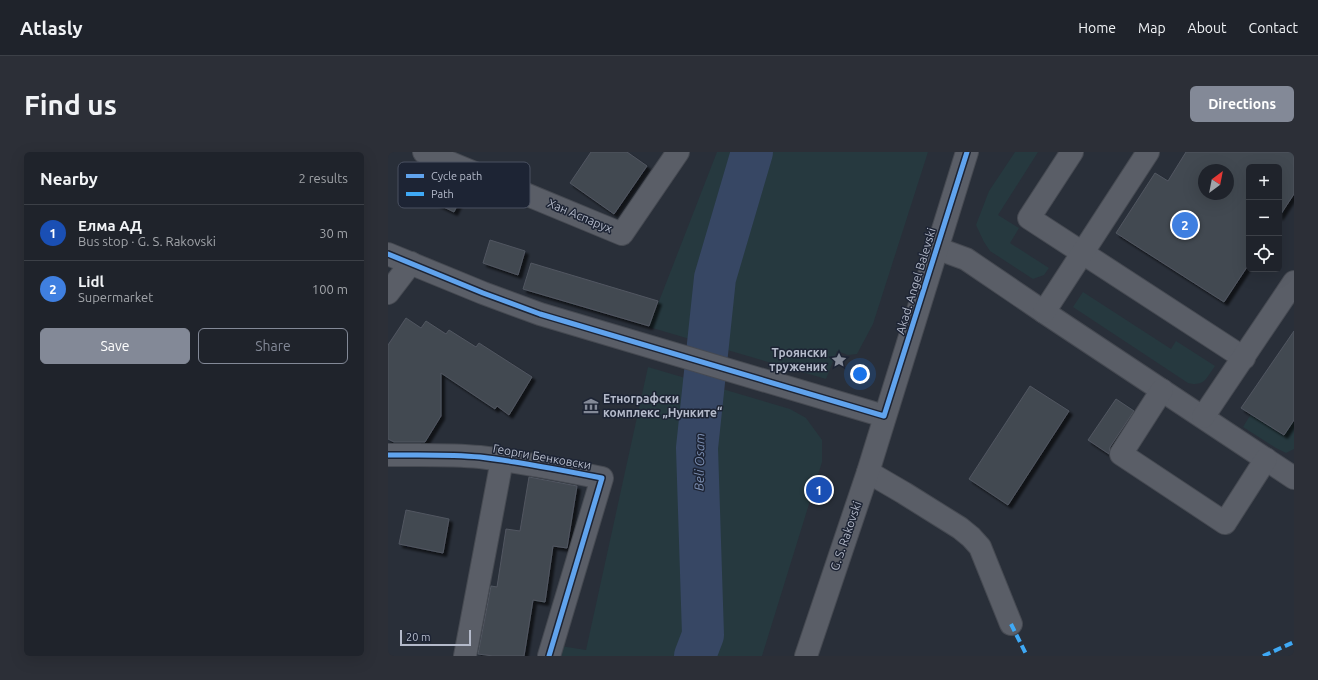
<!DOCTYPE html>
<meta charset="utf-8">
<style>
:root{--surface:#1f232b;--page:#2c2f37;--text:#f1f3f6;--muted:#a1a4a9;--line:#3c4047;--accent:#838997}
body{margin:0;font-family:Ubuntu,sans-serif;background:var(--page);color:var(--text)}
.controls{position:absolute;right:12px;top:12px;display:grid;overflow:hidden;border-radius:6px;box-shadow:0 4px 16px #0002}
.controls button{width:36px;height:36px;display:grid;place-items:center;padding:0;border:0;border-bottom:1px solid var(--line);background:var(--surface);color:var(--text);font:20px sans-serif}
.compass{position:absolute;left:810px;top:12px;width:36px;height:36px;border-radius:50%;background:var(--surface);box-shadow:0 4px 16px #0002;rotate:32deg}
.scale{position:absolute;left:12px;bottom:10px;width:71px;box-sizing:border-box;padding-left:4px;border:2px solid #b4baca;border-top:0;font-size:11px;line-height:14px;white-space:nowrap;color:#b4baca;-webkit-text-stroke:3px #1d2434;paint-order:stroke}
.you{position:absolute;left:472px;top:222px;width:14px;height:14px;margin:-10px;border:3px solid #fff;border-radius:50%;background:#1a73e8;box-shadow:0 0 0 6px #1a73e833}
.badge{display:grid;place-items:center;width:26px;height:26px;border-radius:50%;background:var(--accent);color:#fff;font-size:13px;font-weight:700}
.pin{position:absolute;translate:-50% -50%;border:2px solid #fff;box-shadow:0 1px 4px #0006}
.list{margin:0;padding:0;list-style:none}
h2{display:flex;justify-content:space-between;align-items:center;height:52px;margin:0;padding:0 16px;font-size:17px}
h2 small{font-size:13px;font-weight:400;color:var(--muted)}
.list li{display:grid;grid-template-columns:26px 1fr auto;gap:12px;align-items:center;box-sizing:border-box;height:56px;padding:0 16px;border-top:1px solid var(--line)}
.list b{display:block;font-size:15px;white-space:nowrap}
.list p{margin:0;font-size:13px;white-space:nowrap;color:var(--muted)}
.list em{font-size:13px;font-style:normal;color:var(--muted)}
.actions{display:flex;gap:8px;padding:12px 16px}
.actions a{flex:1;padding:9px 0;border:1px solid var(--accent);border-radius:6px;text-align:center;font-size:14px;color:var(--accent)}
.actions .main{background:var(--accent);color:#fff}
.icon{flex:none;width:22px;height:22px;fill:none;stroke:currentColor;stroke-width:2;stroke-linecap:round;stroke-linejoin:round}
.map{position:relative;flex:none;width:906px;height:504px;overflow:hidden;border-radius:6px}
header{display:flex;align-items:center;gap:24px;box-sizing:border-box;height:56px;padding:0 20px;background:var(--surface);border-bottom:1px solid var(--line)}
header strong{font-size:19px}
nav{display:flex;gap:22px;margin-inline-start:auto;font-size:14px}
.intro{display:flex;align-items:center;justify-content:space-between;box-sizing:border-box;height:96px;padding:0 24px}
h1{margin:0;font-size:28px}
.button{padding:10px 18px;border-radius:6px;background:var(--accent);color:#fff;font-size:14px;font-weight:700}
main{display:flex;gap:24px;padding:0 24px}
aside{flex:1;background:var(--surface);border-radius:6px;box-shadow:0 4px 16px #0002}
.map>svg:first-child{display:block}
.green{fill:#26393f}
.lines{fill:none;stroke-linecap:round;stroke-linejoin:round}
.river{stroke:#374764;stroke-width:42}
.building{fill:#434851;stroke:#515761;fill-rule:evenodd;filter:url(#shadow)}
.minor-casing{stroke:#464a52;stroke-width:24}
.minor{stroke:#5a5e67;stroke-width:22}
.quiet{stroke:#3fa9f5;stroke-width:4;stroke-dasharray:8 4;stroke-linecap:butt}
.cycleway-casing{stroke:#1d2434;stroke-width:8}
.cycleway{stroke:#60a3ed;stroke-width:5}
.labels{text-anchor:middle;stroke-width:3;stroke-linejoin:round;paint-order:stroke}
.street-label{font-size:12px;fill:#b4baca;stroke:#1d2434}
.poi-label{font-size:12px;font-weight:bold;fill:#b4baca;stroke:#1d2434;text-anchor:end}
.water-label{font-size:13px;font-style:italic;fill:#7b8eb2;stroke:#1d2434}
.key{fill:#1d2434;stroke:#4a5161;stroke-width:1}
.key-label{font-size:11px;fill:#b4baca}
</style>
<header>
<strong>Atlasly</strong>
<nav><a>Home</a><a>Map</a><a>About</a><a>Contact</a></nav>
</header>
<div class="intro"><h1>Find us</h1><a class="button">Directions</a></div>
<main>
<aside>
<h2>Nearby<small>2 results</small></h2>
<ul class="list">
<li><span class="badge" style="background:#1a4fb4">1</span><div><b>Елма АД</b><p>Bus stop · G. S. Rakovski</p></div><em>30 m</em></li>
<li><span class="badge" style="background:#3f7fe0">2</span><div><b>Lidl</b><p>Supermarket</p></div><em>100 m</em></li>
</ul>
<div class="actions"><a class="main">Save</a><a>Share</a></div>
</aside>
<div class="map">
<svg width="906" height="504" viewBox="0 0 906 504">
<defs>
<filter id="shadow"><feDropShadow dx="3.5" dy="3.5" stdDeviation="1" flood-color="#0009"/></filter>
</defs>
<rect width="100%" height="100%" fill="#292f39"/>
<g class="green">
<polygon points="329,0 540,0 485,172 469,202 460,203 449,199 438,227 261,175"/>
<polygon points="627,0 650,0 610,63 631,76 622,91 661,116 656,123 645,127 602,99 596,90 588,73 601,39"/>
<path d="M695 140 783 197 788 189 827 214C818 226 817 235 800 231L685 155Z"/>
<polygon points="260,215 402,257 418,266 434,288 434,310 374,504 163,504 166,493 198,498"/>
<polygon points="863,262 896,283 906,268 906,297 898,301 888,296 855,275"/>
</g>
<g class="lines">
<polyline class="river" points="307,504 315,483 309,296 327,126 364,0"/>
</g>
<g class="building">
<polygon points="203,0 239,0 259,14 226,62 182,31"/>
<path d="M798 0H906V42L891 65V15H861V112L836 150 728 81 767 21 780 29ZM816 18H840V42H816Z"/>
<polygon points="40,19 77,37 66,60 29,42"/>
<polygon points="102,88 137,99 130,123 95,111"/>
<polygon points="143,111 270,149 261,174 135,137"/>
<polygon points="18,166 33,176 38,169 58,182 61,178 88,195 91,191 144,225 121,263 109,254 107,257 53,221 53,264 37,290 6,290 0,287 0,193"/>
<polygon points="906,179 906,268 896,283 853,256"/>
<polygon points="642,234 681,259 620,353 581,327"/>
<polygon points="728,247 746,259 722,295 721,302 700,288"/>
<polygon points="141,325 189,334 179,396 165,394 157,450 145,448 136,504 105,504 90,502 103,434 109,435 118,377 132,379"/>
<polygon points="18,358 61,367 55,401 11,392"/>
</g>
<g class="lines">
<defs>
<g id="minor">
<polyline points="36,0 234,82 290,0"/>
<polyline points="684,0 641,66 856,206"/>
<polyline points="548,96 578,107 656,160 906,326"/>
<polyline points="0,102 95,141 152,162 496,264"/>
<polyline points="0,141 23,111"/>
<polyline points="656,160 760,0"/>
<polyline points="774,238 733,302 837,371 878,307"/>
<polyline points="815,265 906,130"/>
<path d="M0 303C31 303 62 302 92 305 133 310 174 318 214 326L161 504"/>
<polyline points="480,320 516,341 572,376 583,385 592,395 623,472"/>
<polyline points="77,504 114,308"/>
<polyline points="418,504 480,320 579,0"/>
</g>
</defs>
<use href="#minor" class="minor-casing"/>
<use href="#minor" class="minor"/>
<g class="quiet">
<polyline points="623,472 639,504"/>
<polyline points="875,504 906,490"/>
</g>
<defs>
<g id="cycleway">
<polyline points="0,102 95,141 152,162 496,264 579,0"/>
<path d="M0 303C31 303 62 302 92 305 133 310 174 318 214 326L161 504"/>
</g>
</defs>
<use href="#cycleway" class="cycleway-casing"/>
<use href="#cycleway" class="cycleway"/>
</g>
<defs>
<symbol id="sight-bare" viewBox="-9 -9 18 18"><path d="M0-6L1.8-2.2L6-1.7L2.9 1.2L3.7 5.4L0 3.3L-3.7 5.4L-2.9 1.2L-6-1.7L-1.8-2.2Z" fill="#838997" stroke="#1d2434" stroke-width="2.5" paint-order="stroke"/></symbol>
<symbol id="museum-bare" viewBox="-9 -9 18 18"><path d="M0-6L6-3V-2H-6V-3ZM-5-1h2V3h-2ZM-1-1h2V3h-2ZM3-1h2V3H3ZM-6 4H6V6H-6Z" fill="#838997" stroke="#1d2434" stroke-width="2.5" paint-order="stroke"/></symbol>
</defs>
<g fill-rule="evenodd">
<use href="#sight-bare" x="440" y="197" width="22" height="22"/>
<use href="#museum-bare" x="192" y="243" width="22" height="22"/>
</g>
<g class="labels">
<g class="street-label">
<text transform="translate(192 64) rotate(23)" y="4">Хан Аспарух</text>
<text transform="translate(528 129) rotate(-73)" y="4">Akad. Angel Balevski</text>
<text transform="translate(154 305) rotate(10)" y="4">Георги Бенковски</text>
<text transform="translate(458 384) rotate(-71)" y="4">G. S. Rakovski</text>
</g>
<g class="poi-label">
<text x="439" y="205">Троянски<tspan x="439" dy="14">труженик</tspan></text>
<text x="215" y="251" text-anchor="start">Етнографски<tspan x="215" dy="14">комплекс „Нунките“</tspan></text>
</g>
<g class="water-label">
<text transform="translate(311 310) rotate(-89)" y="5">Beli Osam</text>
</g>
</g>
<rect x="10" y="10" width="132" height="46" rx="6" class="key"/>
<rect x="18" y="22" width="18" height="4" fill="#60a3ed"/>
<rect x="18" y="40" width="18" height="4" fill="#3fa9f5"/>
<g class="key-label">
<text x="43" y="28">Cycle path</text>
<text x="43" y="46">Path</text>
</g>
</svg>
<div class="controls">
<button>+</button>
<button>−</button>
<button><svg class="icon" aria-label="locate" viewBox="0 0 24 24"><circle cx="12" cy="12" r="6"/><path d="M12 2v4M12 18v4M2 12h4M18 12h4"/></svg></button>
</div>
<svg class="compass" viewBox="-18 -18 36 36"><path d="M0-13l5 13h-10z" fill="#e53935"/><path d="M0 13l5-13h-10z" fill="#a1a4a9"/></svg>
<div class="scale">20 m</div>
<div class="you"></div>
<div class="pin badge" style="left:431px;top:338px;background:#1a4fb4">1</div>
<div class="pin badge" style="left:797px;top:73px;background:#3f7fe0">2</div>
</div>
</main>
